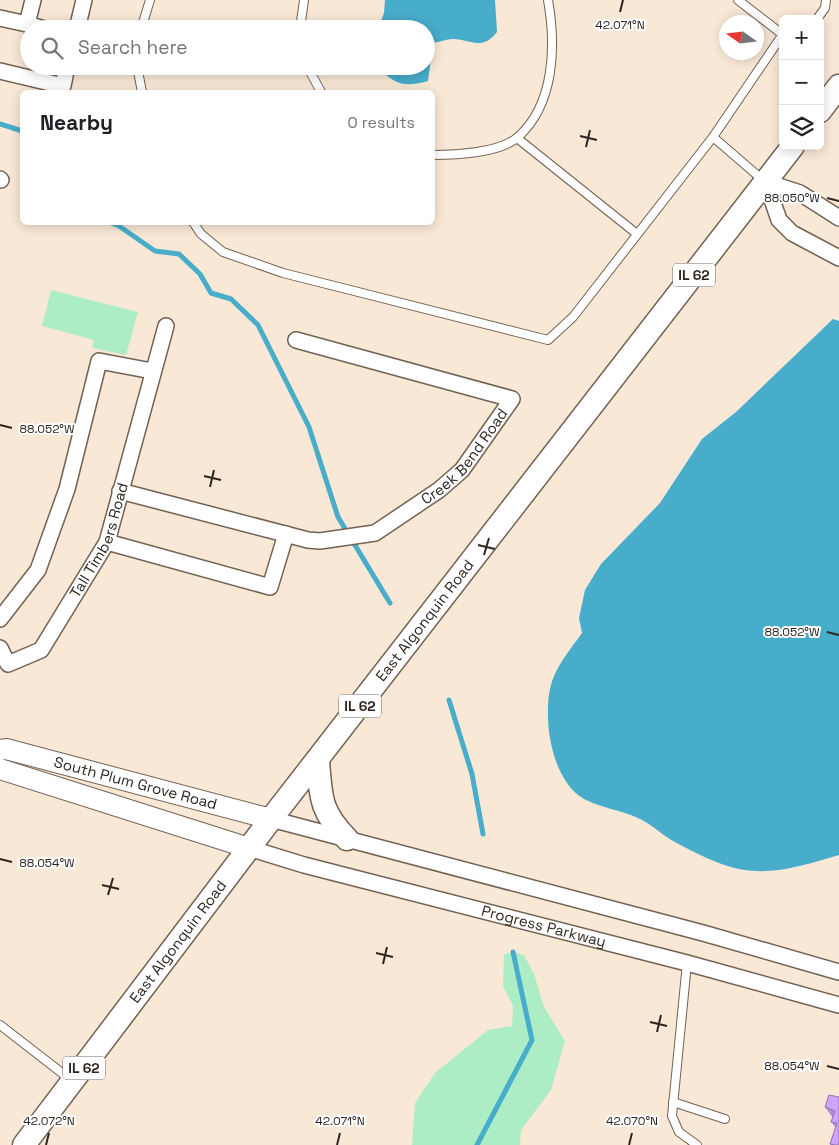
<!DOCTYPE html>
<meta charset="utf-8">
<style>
:root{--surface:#fff;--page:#f2f2f2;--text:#202124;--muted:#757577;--line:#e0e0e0}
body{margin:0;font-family:"Space Grotesk",sans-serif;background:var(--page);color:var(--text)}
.controls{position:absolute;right:15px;top:15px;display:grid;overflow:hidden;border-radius:8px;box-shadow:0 2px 12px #0003}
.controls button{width:45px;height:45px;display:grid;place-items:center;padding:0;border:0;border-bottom:1px solid var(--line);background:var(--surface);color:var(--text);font:25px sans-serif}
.compass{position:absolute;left:719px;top:15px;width:45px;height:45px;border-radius:50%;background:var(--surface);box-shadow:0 2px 12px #0003;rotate:284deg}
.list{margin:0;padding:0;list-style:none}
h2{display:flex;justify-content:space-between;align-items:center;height:65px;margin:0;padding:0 20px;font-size:21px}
h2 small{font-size:16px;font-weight:400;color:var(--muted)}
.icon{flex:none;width:28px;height:28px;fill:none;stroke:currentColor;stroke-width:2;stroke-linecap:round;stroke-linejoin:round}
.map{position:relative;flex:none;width:839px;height:1145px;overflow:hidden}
.search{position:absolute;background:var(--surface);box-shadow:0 2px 12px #0003;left:20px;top:20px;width:415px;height:55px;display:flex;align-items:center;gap:12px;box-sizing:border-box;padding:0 18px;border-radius:28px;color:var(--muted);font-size:19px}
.panel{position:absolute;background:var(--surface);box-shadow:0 2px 12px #0003;left:20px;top:90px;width:415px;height:135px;border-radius:8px}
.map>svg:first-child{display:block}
.green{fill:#acedc6}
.water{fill:#47adcb}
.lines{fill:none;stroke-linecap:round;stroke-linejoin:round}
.stream{stroke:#47adcb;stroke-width:5}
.lane-casing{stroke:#726253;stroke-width:10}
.street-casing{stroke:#726253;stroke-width:18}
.secondary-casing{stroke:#726253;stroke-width:22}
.primary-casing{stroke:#726253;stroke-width:25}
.lane{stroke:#fff;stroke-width:8}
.street{stroke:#fff;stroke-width:15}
.secondary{stroke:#fff;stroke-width:20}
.primary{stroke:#fff;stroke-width:22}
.wall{fill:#b18dd8}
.building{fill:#cea4fb;stroke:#9073b0}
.ticks{fill:none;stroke:#2d2620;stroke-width:2}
.labels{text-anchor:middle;stroke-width:4;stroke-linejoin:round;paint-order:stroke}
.shield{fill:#fff;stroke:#6c6763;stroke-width:1}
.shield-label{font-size:14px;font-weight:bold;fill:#2d2620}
.street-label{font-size:15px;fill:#2d2620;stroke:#fff}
.ticks-label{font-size:12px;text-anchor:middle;fill:#2d2620;stroke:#fff;stroke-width:4;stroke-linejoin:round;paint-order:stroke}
</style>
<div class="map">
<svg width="839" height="1145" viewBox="0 0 839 1145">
<rect width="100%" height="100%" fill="#f9e8d6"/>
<g class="green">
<polygon points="51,290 138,312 126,355 92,348 94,340 42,326"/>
<polygon points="513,952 524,955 534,974 544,1007 565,1041 551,1090 521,1130 520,1145 412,1145 415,1103 435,1073 488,1030 512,1026 513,1006 503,986 504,954"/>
</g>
<g class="water">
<path d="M385 0H495L497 32C482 51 473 40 453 39 447 39 440 42 433 43L428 81C402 88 395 84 376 66H426V29H378L384 13Z"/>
<path d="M833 319 839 321V855C764 878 742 879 673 841 661 834 650 823 638 818 621 810 601 808 584 799 552 781 543 721 550 689 554 668 570 650 582 633L579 618 585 590 601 564 660 503 702 439 736 412Z"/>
</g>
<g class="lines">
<g class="stream">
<polyline points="0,124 22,131"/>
<polyline points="109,222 119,226 155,251 179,254 200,274 211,293 231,299 258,325 309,427 338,517 390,603"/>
<polyline points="449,700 472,774 483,834"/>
<polyline points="477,1145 532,1040 513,952"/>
</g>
<defs>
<g id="lane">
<polyline points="738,0 782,34"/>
<polyline points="817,19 825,8 826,0"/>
<polyline points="141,29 150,0"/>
<polyline points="300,29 304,0"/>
<polyline points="137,66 142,92"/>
<polyline points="307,66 321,92"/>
<polyline points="713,137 764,181"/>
<polyline points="517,138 637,234"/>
<path d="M432 155C455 155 500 153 518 137 555 104 556 45 548 0"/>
<polyline points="193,222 201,234 223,252 283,273 548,340 573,317 713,137 783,34"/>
<polyline points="687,963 672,1116 679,1132 697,1145"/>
<polyline points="0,1025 71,1080"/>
<polyline points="673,1102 725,1119"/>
</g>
<g id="street">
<polyline points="0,18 27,24 33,0"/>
<polyline points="27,24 44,29"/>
<polyline points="77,29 84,0"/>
<polyline points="0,71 63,86 67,66"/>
<polyline points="0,179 1,180"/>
<polyline points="766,182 779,220 792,233 839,258"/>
<polyline points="766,182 800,193 839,218"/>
<path id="s1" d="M120 491 308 540 320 541 375 533 439 490 462 470 512 399 296 340"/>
<polyline points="107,542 270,587 286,534"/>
<polyline points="0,619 38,570 67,489 99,361 152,371"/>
<path id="s2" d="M0 648 8 664 41 650 107 542 166 326"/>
<polyline points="271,819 703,933 839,972"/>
<path id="s3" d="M249 848 304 865 687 963 839 1005"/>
</g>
<g id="secondary">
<path id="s4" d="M0 750 6 749 271 819"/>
<polyline points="0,769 249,848"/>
</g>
<g id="primary">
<polyline points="820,111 839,86"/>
<path d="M318 761C321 798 320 811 347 839"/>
<path id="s5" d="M24 1145 271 819 793 146"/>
</g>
</defs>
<use href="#lane" class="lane-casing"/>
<use href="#street" class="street-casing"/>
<use href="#secondary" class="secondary-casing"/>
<use href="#primary" class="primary-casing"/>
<use href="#lane" class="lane"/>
<use href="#street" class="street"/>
<use href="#secondary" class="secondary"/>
<use href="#primary" class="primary"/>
</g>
<polygon class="wall" points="839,1097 839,1145 831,1145 830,1144 836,1128 831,1122 833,1118 825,1107"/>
<polygon class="building" points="829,1095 839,1097 839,1145 835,1145 830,1144 837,1123 831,1122 835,1111 825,1107"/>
<path class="ticks" d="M620 12 623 0M580 136 597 140M586 147 590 130M827 198 839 201M0 425 12 428M204 476 221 480M210 487 214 470M478 545 495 549M484 555 489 538M827 632 839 635M0 859 12 862M102 885 119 889M108 895 113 878M376 953 393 957M383 964 387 947M650 1022 667 1026M657 1032 661 1015M827 1066 839 1069M46 1145 49 1133M337 1145 340 1133M629 1145 632 1133"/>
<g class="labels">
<g class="shield">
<rect x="673" y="263.5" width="42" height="23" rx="4"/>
<rect x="339" y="694.5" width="42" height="23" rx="4"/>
<rect x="63" y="1056.5" width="42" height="23" rx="4"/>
</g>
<g class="shield-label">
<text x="694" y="280">IL 62</text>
<text x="360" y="711">IL 62</text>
<text x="84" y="1073">IL 62</text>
</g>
<g class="street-label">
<text dy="5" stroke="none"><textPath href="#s1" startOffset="381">Creek Bend Road</textPath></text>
<text dy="5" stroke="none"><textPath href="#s2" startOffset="179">Tall Timbers Road</textPath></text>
<text dy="5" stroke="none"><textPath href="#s5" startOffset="660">East Algonquin Road</textPath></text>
<text dy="5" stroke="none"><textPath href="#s4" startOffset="140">South Plum Grove Road</textPath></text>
<text dy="5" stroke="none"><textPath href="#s3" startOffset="305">Progress Parkway</textPath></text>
<text dy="5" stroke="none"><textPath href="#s5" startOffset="255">East Algonquin Road</textPath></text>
</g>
</g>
<g class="ticks-label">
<text x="620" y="29">42.071°N</text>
<text x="792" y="202">88.050°W</text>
<text x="47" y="433">88.052°W</text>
<text x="792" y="636">88.052°W</text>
<text x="47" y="867">88.054°W</text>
<text x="792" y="1070">88.054°W</text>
<text x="49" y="1125">42.072°N</text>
<text x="340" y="1125">42.071°N</text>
<text x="632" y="1125">42.070°N</text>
</g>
</svg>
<div class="controls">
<button>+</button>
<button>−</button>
<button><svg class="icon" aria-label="layers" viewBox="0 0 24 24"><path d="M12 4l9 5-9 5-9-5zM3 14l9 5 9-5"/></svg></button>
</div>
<svg class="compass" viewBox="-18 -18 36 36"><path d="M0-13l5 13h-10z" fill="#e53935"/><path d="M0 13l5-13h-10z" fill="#757577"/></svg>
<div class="search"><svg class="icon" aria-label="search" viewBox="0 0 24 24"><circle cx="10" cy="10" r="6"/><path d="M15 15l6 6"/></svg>Search here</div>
<section class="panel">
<h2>Nearby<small>0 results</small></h2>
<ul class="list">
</ul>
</section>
</div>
